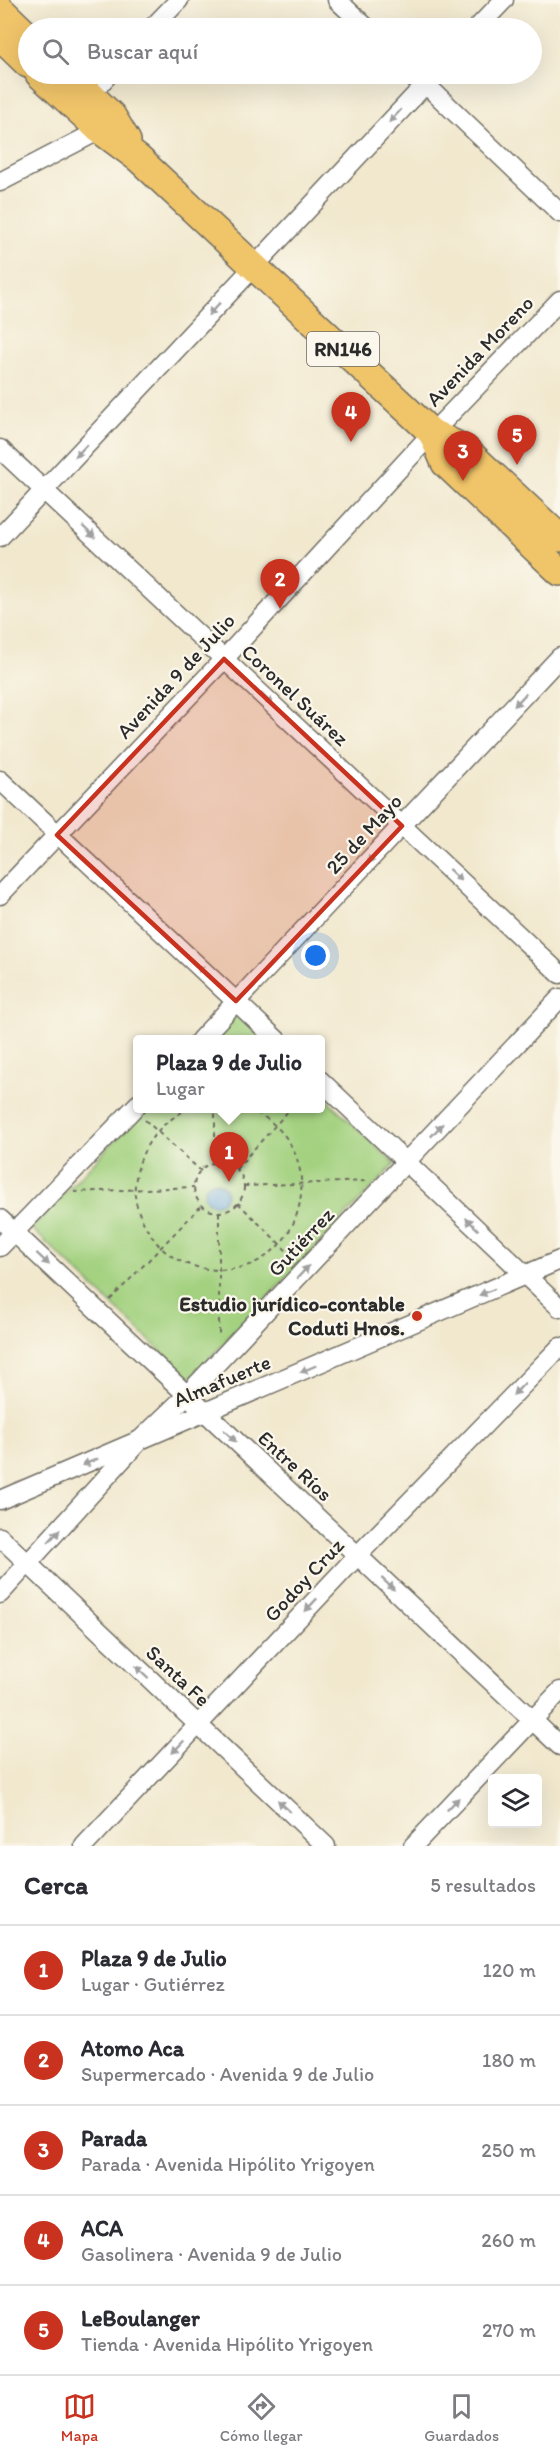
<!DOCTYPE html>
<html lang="es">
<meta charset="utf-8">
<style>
:root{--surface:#fff;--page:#f2f2f3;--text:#2b2b33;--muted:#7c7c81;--line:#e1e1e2;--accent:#c8321e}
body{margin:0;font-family:Itim,sans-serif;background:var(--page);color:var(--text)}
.controls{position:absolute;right:18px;bottom:18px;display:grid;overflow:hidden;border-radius:6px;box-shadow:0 6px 24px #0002}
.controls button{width:54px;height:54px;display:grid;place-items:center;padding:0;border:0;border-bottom:2px solid var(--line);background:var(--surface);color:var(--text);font:30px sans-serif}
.you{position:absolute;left:316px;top:956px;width:21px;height:21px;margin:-15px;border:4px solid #fff;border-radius:50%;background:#1a73e8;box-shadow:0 0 0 9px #1a73e833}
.badge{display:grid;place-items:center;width:39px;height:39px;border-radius:50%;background:var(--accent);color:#fff;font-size:20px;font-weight:700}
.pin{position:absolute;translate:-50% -50px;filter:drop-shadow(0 2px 3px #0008)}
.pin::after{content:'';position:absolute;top:32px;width:21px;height:18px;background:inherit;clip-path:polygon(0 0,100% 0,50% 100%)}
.popup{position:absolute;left:133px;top:1035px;width:192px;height:78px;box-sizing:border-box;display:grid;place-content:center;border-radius:6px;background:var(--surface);filter:drop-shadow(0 2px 4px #0005);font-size:20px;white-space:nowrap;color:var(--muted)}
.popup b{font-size:22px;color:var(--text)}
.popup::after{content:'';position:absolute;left:50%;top:100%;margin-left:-12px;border:12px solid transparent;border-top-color:var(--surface)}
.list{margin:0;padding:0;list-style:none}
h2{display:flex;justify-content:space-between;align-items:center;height:78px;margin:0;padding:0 24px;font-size:26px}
h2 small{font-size:20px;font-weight:400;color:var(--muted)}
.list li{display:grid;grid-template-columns:39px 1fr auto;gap:18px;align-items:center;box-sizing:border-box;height:90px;padding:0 24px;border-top:2px solid var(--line)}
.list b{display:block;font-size:22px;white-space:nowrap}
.list p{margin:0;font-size:20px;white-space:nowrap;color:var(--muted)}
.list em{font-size:20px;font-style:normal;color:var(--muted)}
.icon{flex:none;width:33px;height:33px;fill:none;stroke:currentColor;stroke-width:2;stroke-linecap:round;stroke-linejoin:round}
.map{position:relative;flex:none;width:560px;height:1846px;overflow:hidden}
.search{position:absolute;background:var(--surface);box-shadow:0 6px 24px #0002;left:18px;right:18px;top:18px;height:66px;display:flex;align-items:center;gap:15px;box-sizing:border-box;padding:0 21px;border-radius:33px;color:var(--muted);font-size:22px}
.sheet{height:528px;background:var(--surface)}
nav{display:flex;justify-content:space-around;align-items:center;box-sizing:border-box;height:84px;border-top:2px solid var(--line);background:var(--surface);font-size:16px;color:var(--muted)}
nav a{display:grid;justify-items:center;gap:3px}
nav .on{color:var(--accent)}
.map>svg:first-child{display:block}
.green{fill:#a3d17f;stroke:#677e55;stroke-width:1.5}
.water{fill:#63a5d7;stroke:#476881;stroke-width:1.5}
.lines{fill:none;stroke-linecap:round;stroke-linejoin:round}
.minor-casing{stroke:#706d64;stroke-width:21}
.highway-casing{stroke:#706d64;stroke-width:30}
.path{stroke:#706d64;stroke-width:2;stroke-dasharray:4.5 4.5;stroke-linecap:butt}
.minor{stroke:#fff;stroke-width:18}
.highway{stroke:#f0c469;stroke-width:27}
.oneway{fill:#a0a0a0}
.marked{fill:#c8321e;fill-opacity:0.2;stroke:#c8321e;stroke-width:4.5;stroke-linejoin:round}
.poi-dot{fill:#c8321e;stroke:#fbf7ec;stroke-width:2}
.labels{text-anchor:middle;stroke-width:4.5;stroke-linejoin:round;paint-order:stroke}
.shield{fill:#fbf7ec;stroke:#696865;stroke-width:1.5}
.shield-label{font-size:20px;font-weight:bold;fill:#2b2b2b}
.street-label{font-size:21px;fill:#2b2b2b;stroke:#fbf7ec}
.poi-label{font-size:21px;font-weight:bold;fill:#2b2b2b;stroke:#fbf7ec;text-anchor:end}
</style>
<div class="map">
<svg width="560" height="1846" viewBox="0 0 560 1846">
<rect width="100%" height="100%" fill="#fbf7ec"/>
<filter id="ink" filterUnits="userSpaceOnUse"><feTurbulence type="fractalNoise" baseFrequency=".0167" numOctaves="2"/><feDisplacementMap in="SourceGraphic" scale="12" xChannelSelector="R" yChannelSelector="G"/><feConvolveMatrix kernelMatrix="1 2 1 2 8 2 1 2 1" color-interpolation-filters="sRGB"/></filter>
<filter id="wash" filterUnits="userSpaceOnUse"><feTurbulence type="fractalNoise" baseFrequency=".008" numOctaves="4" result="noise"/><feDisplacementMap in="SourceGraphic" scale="24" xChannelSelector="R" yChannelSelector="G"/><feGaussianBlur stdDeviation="1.35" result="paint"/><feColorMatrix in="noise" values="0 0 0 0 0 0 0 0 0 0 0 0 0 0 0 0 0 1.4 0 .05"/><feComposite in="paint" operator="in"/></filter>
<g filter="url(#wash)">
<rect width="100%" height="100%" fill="#f1e8ce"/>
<g class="green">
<polygon points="236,1013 263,1040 211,1040"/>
<polygon points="321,1094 395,1164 190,1379 31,1228 145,1109 320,1108"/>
</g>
<circle class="water" cx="215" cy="1193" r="11"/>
</g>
<g filter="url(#ink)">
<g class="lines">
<defs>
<g id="minor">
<polyline points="337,0 367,28"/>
<polyline points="152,28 179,0"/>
<polyline points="477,28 504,0"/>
<polyline points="415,74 560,213"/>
<polyline points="82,103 109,74"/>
<polyline points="0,182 100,130 106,123"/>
<polyline points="0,449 560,974"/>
<polyline points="0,537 435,74"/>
<polyline points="0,780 277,1040"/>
<polyline points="0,895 224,659 432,433 560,300"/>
<polyline points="200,1040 560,657"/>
<polyline points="320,1080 560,1308"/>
<polyline points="0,1219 560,1746"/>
<polyline points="0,1247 138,1104"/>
<polyline points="0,1500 560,1260"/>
<polyline points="0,1537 326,1846"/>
<polyline points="0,1594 140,1440 187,1395 560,998"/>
<polyline points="84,1846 357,1556 560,1347"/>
<polyline points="413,1846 560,1691"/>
</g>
<g id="highway">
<polyline points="0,9 28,36"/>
<polyline points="0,37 28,64"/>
<polyline points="39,74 100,130 139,159 432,433 465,449 560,538"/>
<polyline points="69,74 112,116 127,141"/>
<polyline points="432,433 445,463 560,572"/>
</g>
</defs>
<use href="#minor" class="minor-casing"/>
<use href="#highway" class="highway-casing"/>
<g class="path">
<path d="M190 1108C157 1124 139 1148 135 1185 133 1206 144 1227 157 1243 169 1258 189 1267 208 1269 307 1282 339 1143 246 1108"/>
<polyline points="145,1120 201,1171"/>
<circle cx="219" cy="1187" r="25"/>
<polyline points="215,1163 215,1108"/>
<polyline points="236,1169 291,1108"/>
<polyline points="244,1186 367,1181"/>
<polyline points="74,1192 194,1187"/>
<polyline points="238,1203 294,1258"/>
<polyline points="219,1212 219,1338"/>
<polyline points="110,1300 202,1205"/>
</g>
<use href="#minor" class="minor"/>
<use href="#highway" class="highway"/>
</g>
<defs><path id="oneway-solid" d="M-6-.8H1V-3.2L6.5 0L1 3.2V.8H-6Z" transform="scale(1.5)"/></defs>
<g class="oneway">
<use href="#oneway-solid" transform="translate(395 116) rotate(133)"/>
<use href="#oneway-solid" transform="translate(214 309) rotate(133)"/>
<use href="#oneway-solid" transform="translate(81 451) rotate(133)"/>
<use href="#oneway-solid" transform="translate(89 532) rotate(43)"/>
<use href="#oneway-solid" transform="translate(267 699) rotate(43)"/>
<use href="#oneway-solid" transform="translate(520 700) rotate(133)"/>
<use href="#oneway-solid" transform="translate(373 857) rotate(133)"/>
<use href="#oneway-solid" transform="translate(455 875) rotate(43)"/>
<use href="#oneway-solid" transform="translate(203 971) rotate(-137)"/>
<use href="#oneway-solid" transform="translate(437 1130) rotate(-47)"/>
<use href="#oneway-solid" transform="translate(472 1224) rotate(-136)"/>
<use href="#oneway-solid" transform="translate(43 1259) rotate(43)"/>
<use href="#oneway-solid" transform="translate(303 1272) rotate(-47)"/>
<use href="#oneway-solid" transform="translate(487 1292) rotate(157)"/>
<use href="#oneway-solid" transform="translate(308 1369) rotate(157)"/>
<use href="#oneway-solid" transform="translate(519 1389) rotate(134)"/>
<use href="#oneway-solid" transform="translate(230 1436) rotate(43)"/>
<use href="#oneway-solid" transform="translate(90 1462) rotate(157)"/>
<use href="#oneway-solid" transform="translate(54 1536) rotate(-48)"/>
<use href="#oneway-solid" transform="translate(388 1584) rotate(43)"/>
<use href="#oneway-solid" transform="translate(311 1605) rotate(133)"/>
<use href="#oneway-solid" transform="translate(142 1672) rotate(-137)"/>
<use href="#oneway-solid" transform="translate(178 1747) rotate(134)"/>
<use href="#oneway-solid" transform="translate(453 1804) rotate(-46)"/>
<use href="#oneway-solid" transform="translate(284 1806) rotate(-137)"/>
</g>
</g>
<path class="marked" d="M224 659 402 826 236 1001 57 835Z"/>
<circle class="poi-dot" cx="417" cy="1316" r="6"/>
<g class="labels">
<rect class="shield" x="307" y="332" width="72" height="34" rx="4.5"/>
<g class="shield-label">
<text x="343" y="356">RN146</text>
</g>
<g class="street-label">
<text transform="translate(480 351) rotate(-46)" y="7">Avenida Moreno</text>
<text transform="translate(176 676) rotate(-47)" y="7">Avenida 9 de Julio</text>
<text transform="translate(295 695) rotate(43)" y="7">Coronel Suárez</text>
<text transform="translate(364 834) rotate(-47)" y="7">25 de Mayo</text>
<text transform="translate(301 1242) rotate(-47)" y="7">Gutiérrez</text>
<text transform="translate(222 1381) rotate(-23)" y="7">Almafuerte</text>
<text transform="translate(295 1466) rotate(43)" y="7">Entre Ríos</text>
<text transform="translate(304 1580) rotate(-47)" y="7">Godoy Cruz</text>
<text transform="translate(178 1676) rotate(43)" y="7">Santa Fe</text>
</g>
<g class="poi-label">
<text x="405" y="1311">Estudio jurídico-contable<tspan x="405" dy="24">Coduti Hnos.</tspan></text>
</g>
</g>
</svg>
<div class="controls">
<button><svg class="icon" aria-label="layers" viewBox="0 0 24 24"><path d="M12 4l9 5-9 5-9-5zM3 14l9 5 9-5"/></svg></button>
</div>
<div class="you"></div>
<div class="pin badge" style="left:229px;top:1182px">1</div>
<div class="popup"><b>Plaza 9 de Julio</b>Lugar</div>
<div class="pin badge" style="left:280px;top:609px">2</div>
<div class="pin badge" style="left:463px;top:481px">3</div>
<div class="pin badge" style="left:351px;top:442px">4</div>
<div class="pin badge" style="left:517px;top:465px">5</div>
<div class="search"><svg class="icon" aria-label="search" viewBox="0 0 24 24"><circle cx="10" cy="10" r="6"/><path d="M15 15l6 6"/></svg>Buscar aquí</div>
</div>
<section class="sheet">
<h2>Cerca<small>5 resultados</small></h2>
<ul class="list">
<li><span class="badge">1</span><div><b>Plaza 9 de Julio</b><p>Lugar · Gutiérrez</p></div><em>120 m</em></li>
<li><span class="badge">2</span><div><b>Atomo Aca</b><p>Supermercado · Avenida 9 de Julio</p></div><em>180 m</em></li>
<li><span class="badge">3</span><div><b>Parada</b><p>Parada · Avenida Hipólito Yrigoyen</p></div><em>250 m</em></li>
<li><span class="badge">4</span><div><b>ACA</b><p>Gasolinera · Avenida 9 de Julio</p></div><em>260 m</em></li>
<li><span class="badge">5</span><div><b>LeBoulanger</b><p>Tienda · Avenida Hipólito Yrigoyen</p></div><em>270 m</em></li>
</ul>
</section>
<nav>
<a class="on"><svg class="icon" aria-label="map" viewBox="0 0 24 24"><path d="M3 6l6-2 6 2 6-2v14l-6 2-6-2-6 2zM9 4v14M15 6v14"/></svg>Mapa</a>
<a><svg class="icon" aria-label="directions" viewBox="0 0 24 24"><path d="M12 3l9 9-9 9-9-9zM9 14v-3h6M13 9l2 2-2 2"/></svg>Cómo llegar</a>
<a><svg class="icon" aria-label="saved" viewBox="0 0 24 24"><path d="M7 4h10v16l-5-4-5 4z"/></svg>Guardados</a>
</nav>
